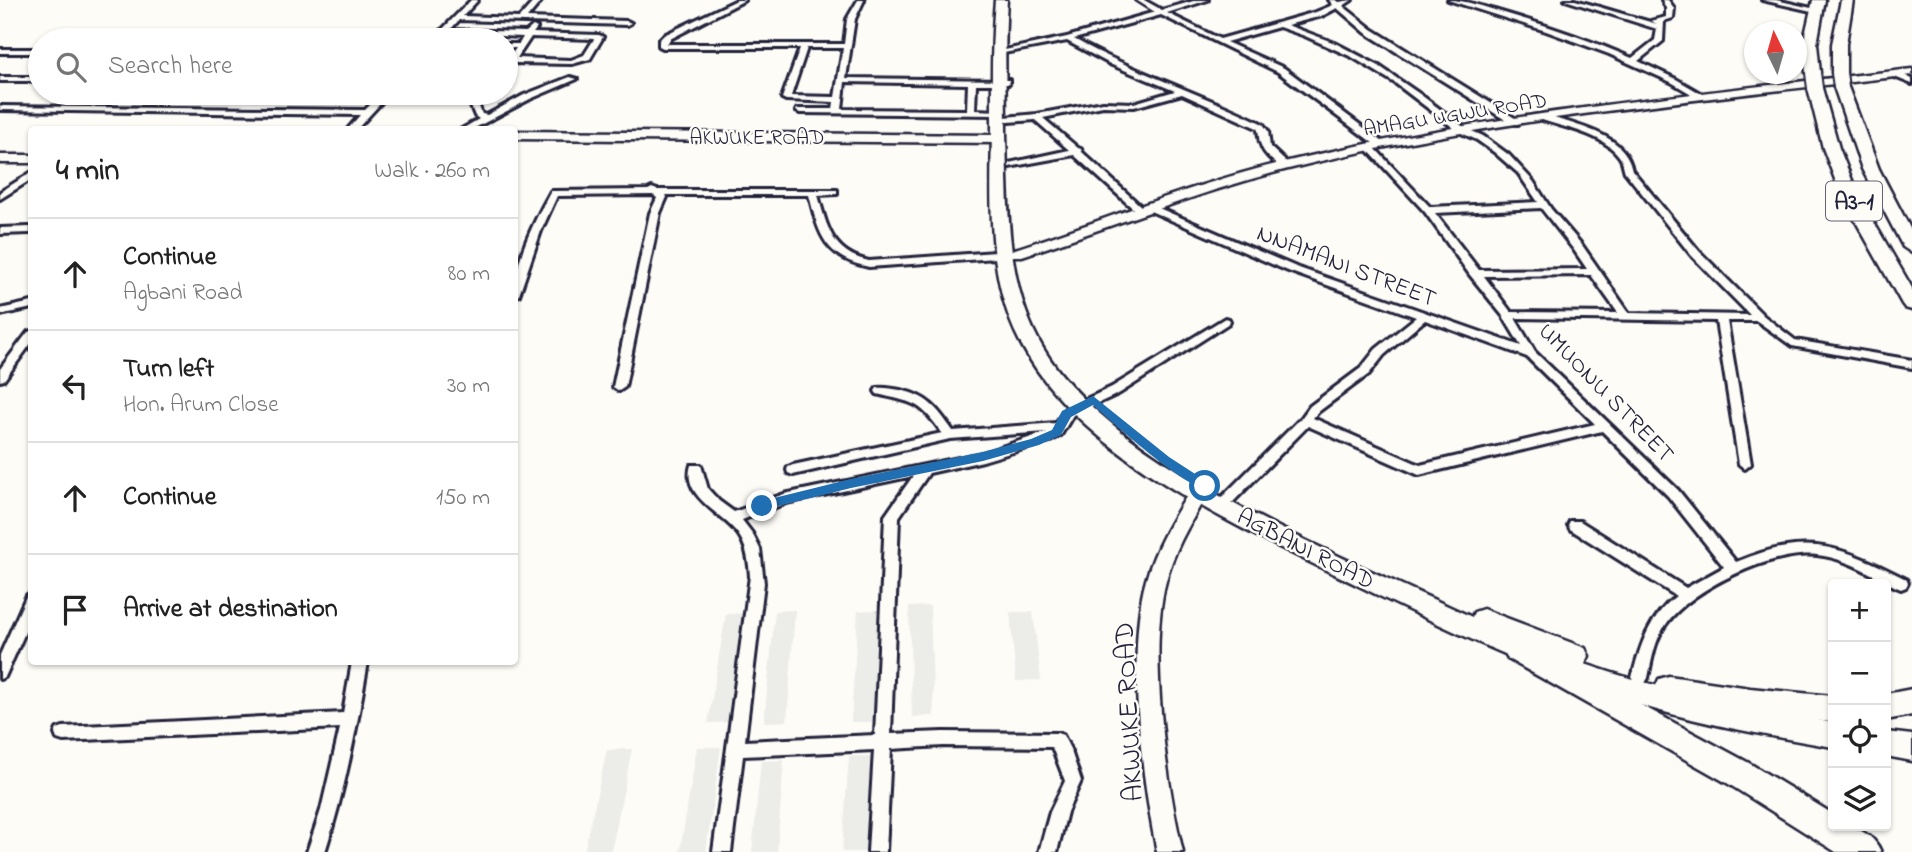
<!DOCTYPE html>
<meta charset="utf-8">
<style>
:root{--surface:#fff;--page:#f6f6f6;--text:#222;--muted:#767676;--line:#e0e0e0}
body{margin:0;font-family:"Indie Flower",sans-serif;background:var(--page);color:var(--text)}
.controls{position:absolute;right:21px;bottom:21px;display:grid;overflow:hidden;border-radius:7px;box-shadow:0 2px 5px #0004}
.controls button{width:63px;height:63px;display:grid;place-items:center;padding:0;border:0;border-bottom:2px solid var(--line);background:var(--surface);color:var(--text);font:35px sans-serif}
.compass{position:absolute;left:1744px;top:21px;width:63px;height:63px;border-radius:50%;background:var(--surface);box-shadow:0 2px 5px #0004;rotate:355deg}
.stop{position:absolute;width:21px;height:21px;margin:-16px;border:5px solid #1f6fb2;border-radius:50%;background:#fff}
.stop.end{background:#1f6fb2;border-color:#fff;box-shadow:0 2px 7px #0008}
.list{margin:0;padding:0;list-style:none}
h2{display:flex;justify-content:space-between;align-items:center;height:91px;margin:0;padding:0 28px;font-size:30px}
h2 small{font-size:23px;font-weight:400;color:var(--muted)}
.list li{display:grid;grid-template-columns:46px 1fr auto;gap:21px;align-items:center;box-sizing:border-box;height:112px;padding:0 28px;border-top:2px solid var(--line)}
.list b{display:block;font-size:26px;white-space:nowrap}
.list p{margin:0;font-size:23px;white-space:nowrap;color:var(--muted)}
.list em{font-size:23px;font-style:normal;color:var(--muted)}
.icon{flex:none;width:38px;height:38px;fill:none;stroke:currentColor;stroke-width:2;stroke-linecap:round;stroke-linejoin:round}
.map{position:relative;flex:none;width:1912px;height:852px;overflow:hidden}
.search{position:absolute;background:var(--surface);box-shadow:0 2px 5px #0004;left:28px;top:28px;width:490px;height:77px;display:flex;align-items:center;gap:18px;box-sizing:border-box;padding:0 24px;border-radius:38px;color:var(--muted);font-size:26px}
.panel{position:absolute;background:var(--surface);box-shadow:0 2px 5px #0004;left:28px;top:126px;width:490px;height:539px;border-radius:7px}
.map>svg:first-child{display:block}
.built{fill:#ecece9}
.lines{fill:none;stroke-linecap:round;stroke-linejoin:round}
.street-casing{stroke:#22223b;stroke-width:6}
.secondary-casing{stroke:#22223b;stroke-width:5}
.primary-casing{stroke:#22223b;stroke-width:5}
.highway-casing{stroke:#22223b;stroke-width:5}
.street{fill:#fdfcf7;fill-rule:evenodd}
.secondary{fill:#fdfcf7;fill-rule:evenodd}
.primary{fill:#fdfcf7;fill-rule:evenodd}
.highway{fill:#fdfcf7;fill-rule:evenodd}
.highway-bridge-casing{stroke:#22223b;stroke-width:18;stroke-linecap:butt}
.highway-bridge{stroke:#fdfcf7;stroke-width:14}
.route{fill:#1f6fb2}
.labels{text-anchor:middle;stroke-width:5;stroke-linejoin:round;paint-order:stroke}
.far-street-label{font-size:21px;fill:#22223b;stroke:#fdfcf7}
.shield{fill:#fdfcf7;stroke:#646373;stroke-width:2}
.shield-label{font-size:23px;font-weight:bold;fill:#22223b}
.street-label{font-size:24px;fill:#22223b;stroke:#fdfcf7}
.near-street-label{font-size:28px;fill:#22223b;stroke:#fdfcf7}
</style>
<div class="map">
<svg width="1912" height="852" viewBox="0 0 1912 852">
<rect width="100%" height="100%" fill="#fdfcf7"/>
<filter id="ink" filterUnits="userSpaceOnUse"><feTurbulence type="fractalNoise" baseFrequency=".0143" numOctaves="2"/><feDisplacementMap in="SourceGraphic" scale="14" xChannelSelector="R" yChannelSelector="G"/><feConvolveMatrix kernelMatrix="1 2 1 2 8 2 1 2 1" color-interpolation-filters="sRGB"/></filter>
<g filter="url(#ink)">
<g class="built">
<polygon points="930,606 934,716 912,717 909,607"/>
<polygon points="795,610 787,721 764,722 775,611"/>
<polygon points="881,610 876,722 851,722 858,611"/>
<polygon points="1010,612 1033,612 1041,680 1016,681"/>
<polygon points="745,613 729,722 708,723 726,614"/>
<polygon points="697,747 721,747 706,852 680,852"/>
<polygon points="632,749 611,852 584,852 607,750"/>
<polygon points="849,756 873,756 867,852 842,852"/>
<polygon points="784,760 777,852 752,852 761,761"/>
</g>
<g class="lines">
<defs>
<g id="street">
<path d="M471 0H478L463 16 519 18 535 0H542L527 18 627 21 631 23 627 25 459 20 450 30 526 32 533 26 537 28 533 33 599 35 603 37 590 59 572 64 514 63 508 67H506V58H509L516 48H506V44H519L523 37 446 34 440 40H432ZM531 37 594 39 584 55 571 60 517 58Z"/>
<path d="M737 0H745L670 39 667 44H844L847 19 858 0H864L855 19 846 78 1006 80H1009V84H976L975 110 999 111 1003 113 999 115 800 113 796 111 797 109H833L834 102 786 100 782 98 800 48H663L659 46V40L664 35ZM807 48H843L835 97 791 96ZM845 82 968 84 967 110 842 109Z"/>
<path d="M1136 0H1144L1162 10 1197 0H1208L1167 13 1220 39 1316 12 1333 5 1329 0H1336L1339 2 1352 0 1343 6 1372 29 1518 120V124H1512L1366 33 1337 8 1322 16 1287 25 1335 43 1379 66 1421 95 1465 128 1483 136 1509 155 1533 181 1551 209 1582 245 1629 313 1750 315 1691 255 1625 172C1623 166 1623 161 1619 156 1603 134 1566 128 1542 120V116H1548C1577 126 1626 134 1632 170L1699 251 1764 316 1795 340 1912 360V368L1792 346 1757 321H1727L1751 464 1745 469 1739 464 1716 321 1515 318 1535 352 1678 490 1736 562C1807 532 1841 546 1906 579L1908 583 1906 587 1901 589 1896 587C1871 574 1846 558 1817 555 1773 550 1693 588 1667 623 1655 638 1652 659 1648 678L1645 683 1640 685 1635 683 1632 678C1640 646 1649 617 1676 596L1570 529 1568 525 1570 521H1580L1686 588 1724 567 1668 496 1602 431 1419 475 1308 426 1233 502H1223L1221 499 1223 496 1302 417 1310 406 1361 368 1376 349 1416 317 1288 271 1148 210V206H1154L1296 267 1521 346 1503 316 1470 275 1425 212 1365 147 1372 145 1430 207 1538 202 1518 173 1494 152 1477 140 1459 132 1395 83 1352 57 1305 36 1279 27 1226 42 1284 68 1383 142V146H1377L1278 72 1161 15 1074 39C1135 73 1201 93 1263 124L1268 131 1270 147 1288 164V168H1282C1274 162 1264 155 1261 145 1258 139 1260 134 1257 128L1182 94 1134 107 1103 106 1043 118 1078 148 1081 149 1082 152 1144 209V213H1138L1074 155 1009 167V163L1069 150 1035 120 1008 122 1004 119 1005 117 1037 114 1103 102 1134 103 1175 91 1112 65 1067 41 1004 53 1000 51 1067 37 1155 12ZM1541 208 1574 250 1587 269 1479 270 1435 213ZM1591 275 1618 313 1511 312 1484 276ZM1425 320 1527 357 1595 424 1420 465 1313 418 1318 412 1369 374 1384 355Z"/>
<path d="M1448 0C1466 0 1484 7 1501 12 1546 25 1590 40 1632 58L1655 40 1657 29 1565 0H1575L1657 24 1651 21 1666 17V8L1662 0H1668L1674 8 1673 18 1664 21 1663 41 1638 61 1676 79 1707 97 1700 99 1671 82 1609 54 1546 31Z"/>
<polygon points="1762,0 1776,0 1820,10 1816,12"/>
<rect x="0" y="49" width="40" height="4"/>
<polygon points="1892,72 1898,72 1912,79 1912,84 1892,76"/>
<rect x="0" y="77" width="40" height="4"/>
<polygon points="570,77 577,79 530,99 471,130 460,130 479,119 475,116 470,104 480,93 488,93 478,104 482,114 487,115 524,95"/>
<polygon points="382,93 390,93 356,130 347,130 360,115 0,110 0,106 365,110"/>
<polygon points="32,172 32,179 0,199 0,192"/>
<path d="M652 188 657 190H837V194L818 195C827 227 832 253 869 261L1010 251 1015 254 1010 257 869 267C825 258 819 235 809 195H666L667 197 660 213 625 387 619 391 613 387 650 213 657 198 653 195 557 196 541 231 519 295 514 298C514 261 533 223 551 191L648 190Z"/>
<polygon points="30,227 30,233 0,234 0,228"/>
<polygon points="32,302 32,308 0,315 0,309"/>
<path d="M1225 318 1229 319 1230 321 1229 323 1120 393 1073 415 1061 435 1050 441 983 461 929 473 899 517 891 734 943 732 1057 733 1063 735 1071 751 1081 781 1067 812 1057 852H1039L1050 812 1065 781 1052 747 943 746 891 749 886 852H868L874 750 743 756 731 852H713L750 576C749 562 747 546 738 534 723 513 681 497 691 465H701L708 489 719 501 734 512 784 494 983 453 1047 432 950 439 793 475 788 473 787 470 788 467 793 465 942 433C919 400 913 403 877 394L875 391 877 388C885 387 892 389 900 390 928 396 937 408 953 431L1056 423 1065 409 1112 387ZM913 476 885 516 875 735 745 741 764 583 760 549 752 533 742 520 786 503Z"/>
<polygon points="32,331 32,342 4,380 0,381 0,369 28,332"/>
<polygon points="32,593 32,617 5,677 0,679 0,655 25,599 27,595"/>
<path d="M352 662H368C357 726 345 790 325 852H307L321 810 340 728 63 741 57 739 55 734 57 729 63 727 343 713Z"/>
</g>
<g id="secondary">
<path d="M1912 69V75C1702 100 1489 118 1284 170 1195 193 1109 228 1022 256H1012L1010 253 1012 250C1103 221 1191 184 1284 162 1490 113 1702 93 1912 69Z"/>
<polygon points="514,131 999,135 1005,139 999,143 514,139"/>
<rect x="0" y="155" width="32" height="8"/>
<path d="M1198 487 1205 489 1207 494C1191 522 1174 549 1166 581 1148 650 1166 782 1183 852H1157C1142 782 1126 649 1146 580 1155 547 1173 518 1191 489Z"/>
</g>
<g id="primary">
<path d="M995 0H1007C1004 44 1006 89 1006 133 1008 202 1005 278 1039 341 1103 460 1327 550 1448 606L1472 617 1474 612 1483 609 1585 648 1589 656 1585 664C1666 692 1749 707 1833 723V747C1769 736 1702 724 1640 705 1542 674 1449 630 1357 585 1244 530 1080 458 1020 342 986 277 991 198 992 128 992 85 991 43 995 0Z"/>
<polygon points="1886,732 1912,735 1912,761 1886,756"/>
</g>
<g id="highway">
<polygon points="1813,0 1825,0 1817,44 1820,73 1813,77 1806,73 1803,44"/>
<polygon points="1841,0 1853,0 1846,44 1846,73 1839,77 1832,73 1832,44"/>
<polygon points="1841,83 1848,87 1879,169 1912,232 1912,253 1903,247 1862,169 1834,87"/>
<polygon points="1815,84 1822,88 1839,148 1858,195 1912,288 1912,310 1905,308 1902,304 1841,195 1823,148 1808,88"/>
<path d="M1518 639 1749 763 1833 814V826C1854 826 1873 832 1881 852H1836L1727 783 1508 659 1504 651 1508 643Z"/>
<polygon points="1669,676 1750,688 1833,696 1833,722 1750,714 1669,700 1659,697 1655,688 1659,679"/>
<polygon points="1912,689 1912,715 1886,720 1886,694"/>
</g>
</defs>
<use href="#street" class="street-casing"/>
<use href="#secondary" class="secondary-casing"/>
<use href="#primary" class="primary-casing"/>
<use href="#highway" class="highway-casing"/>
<use href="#street" class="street"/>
<use href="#secondary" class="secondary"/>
<use href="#primary" class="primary"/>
<use href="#highway" class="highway"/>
<defs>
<g id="highway-bridge">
<polyline points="1813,73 1815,88"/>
<polyline points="1839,73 1841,87"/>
</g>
</defs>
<use href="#highway-bridge" class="highway-bridge-casing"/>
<use href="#highway-bridge" class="highway-bridge"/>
</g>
</g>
<path class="route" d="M1093 396 1169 457 1209 483V489C1189 492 1111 421 1093 405L1071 417 1061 435 1039 445 983 461 851 488 762 510 756 506 762 501 851 479 983 452 1031 439 1052 430 1062 411Z"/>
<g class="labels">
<g class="far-street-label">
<text transform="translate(1455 114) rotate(-9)" y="7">AMAGU UGWU ROAD</text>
<text x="757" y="144">AKWUKE ROAD</text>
</g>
<rect class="shield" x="1826" y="181.5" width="56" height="39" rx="5"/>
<g class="shield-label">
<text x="1854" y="209">A3-1</text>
</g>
<g class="street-label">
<text transform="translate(1347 265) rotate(21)" y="8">NNAMANI STREET</text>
<text transform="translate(1607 392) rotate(46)" y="8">UMUONU STREET</text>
<text transform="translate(1306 548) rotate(27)" y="8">AGBANI ROAD</text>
</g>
<g class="near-street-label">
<text transform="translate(1127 712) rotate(-93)" y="10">AKWUKE ROAD</text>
</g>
</g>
</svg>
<div class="controls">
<button>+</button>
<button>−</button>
<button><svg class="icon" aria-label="locate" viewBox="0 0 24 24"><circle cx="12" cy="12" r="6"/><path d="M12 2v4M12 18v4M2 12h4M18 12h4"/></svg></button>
<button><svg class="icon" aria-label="layers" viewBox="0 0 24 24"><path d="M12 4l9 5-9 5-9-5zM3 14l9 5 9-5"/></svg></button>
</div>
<svg class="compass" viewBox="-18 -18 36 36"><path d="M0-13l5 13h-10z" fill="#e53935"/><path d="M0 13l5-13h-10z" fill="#767676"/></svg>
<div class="stop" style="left:1205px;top:486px"></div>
<div class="stop end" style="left:762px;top:506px"></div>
<div class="search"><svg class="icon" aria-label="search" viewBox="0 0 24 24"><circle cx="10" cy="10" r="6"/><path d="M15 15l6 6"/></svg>Search here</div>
<section class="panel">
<h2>4 min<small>Walk · 260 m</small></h2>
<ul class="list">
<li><svg class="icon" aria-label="ahead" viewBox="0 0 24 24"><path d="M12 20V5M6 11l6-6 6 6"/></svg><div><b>Continue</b><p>Agbani Road</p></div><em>80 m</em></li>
<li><svg class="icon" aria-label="left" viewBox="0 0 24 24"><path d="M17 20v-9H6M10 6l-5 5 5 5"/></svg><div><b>Turn left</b><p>Hon. Arum Close</p></div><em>30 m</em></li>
<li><svg class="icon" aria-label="ahead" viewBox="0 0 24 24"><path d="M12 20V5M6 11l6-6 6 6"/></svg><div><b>Continue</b></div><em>150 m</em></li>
<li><svg class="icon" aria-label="arrive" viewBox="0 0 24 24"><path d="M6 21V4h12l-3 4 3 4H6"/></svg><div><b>Arrive at destination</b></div></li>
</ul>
</section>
</div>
